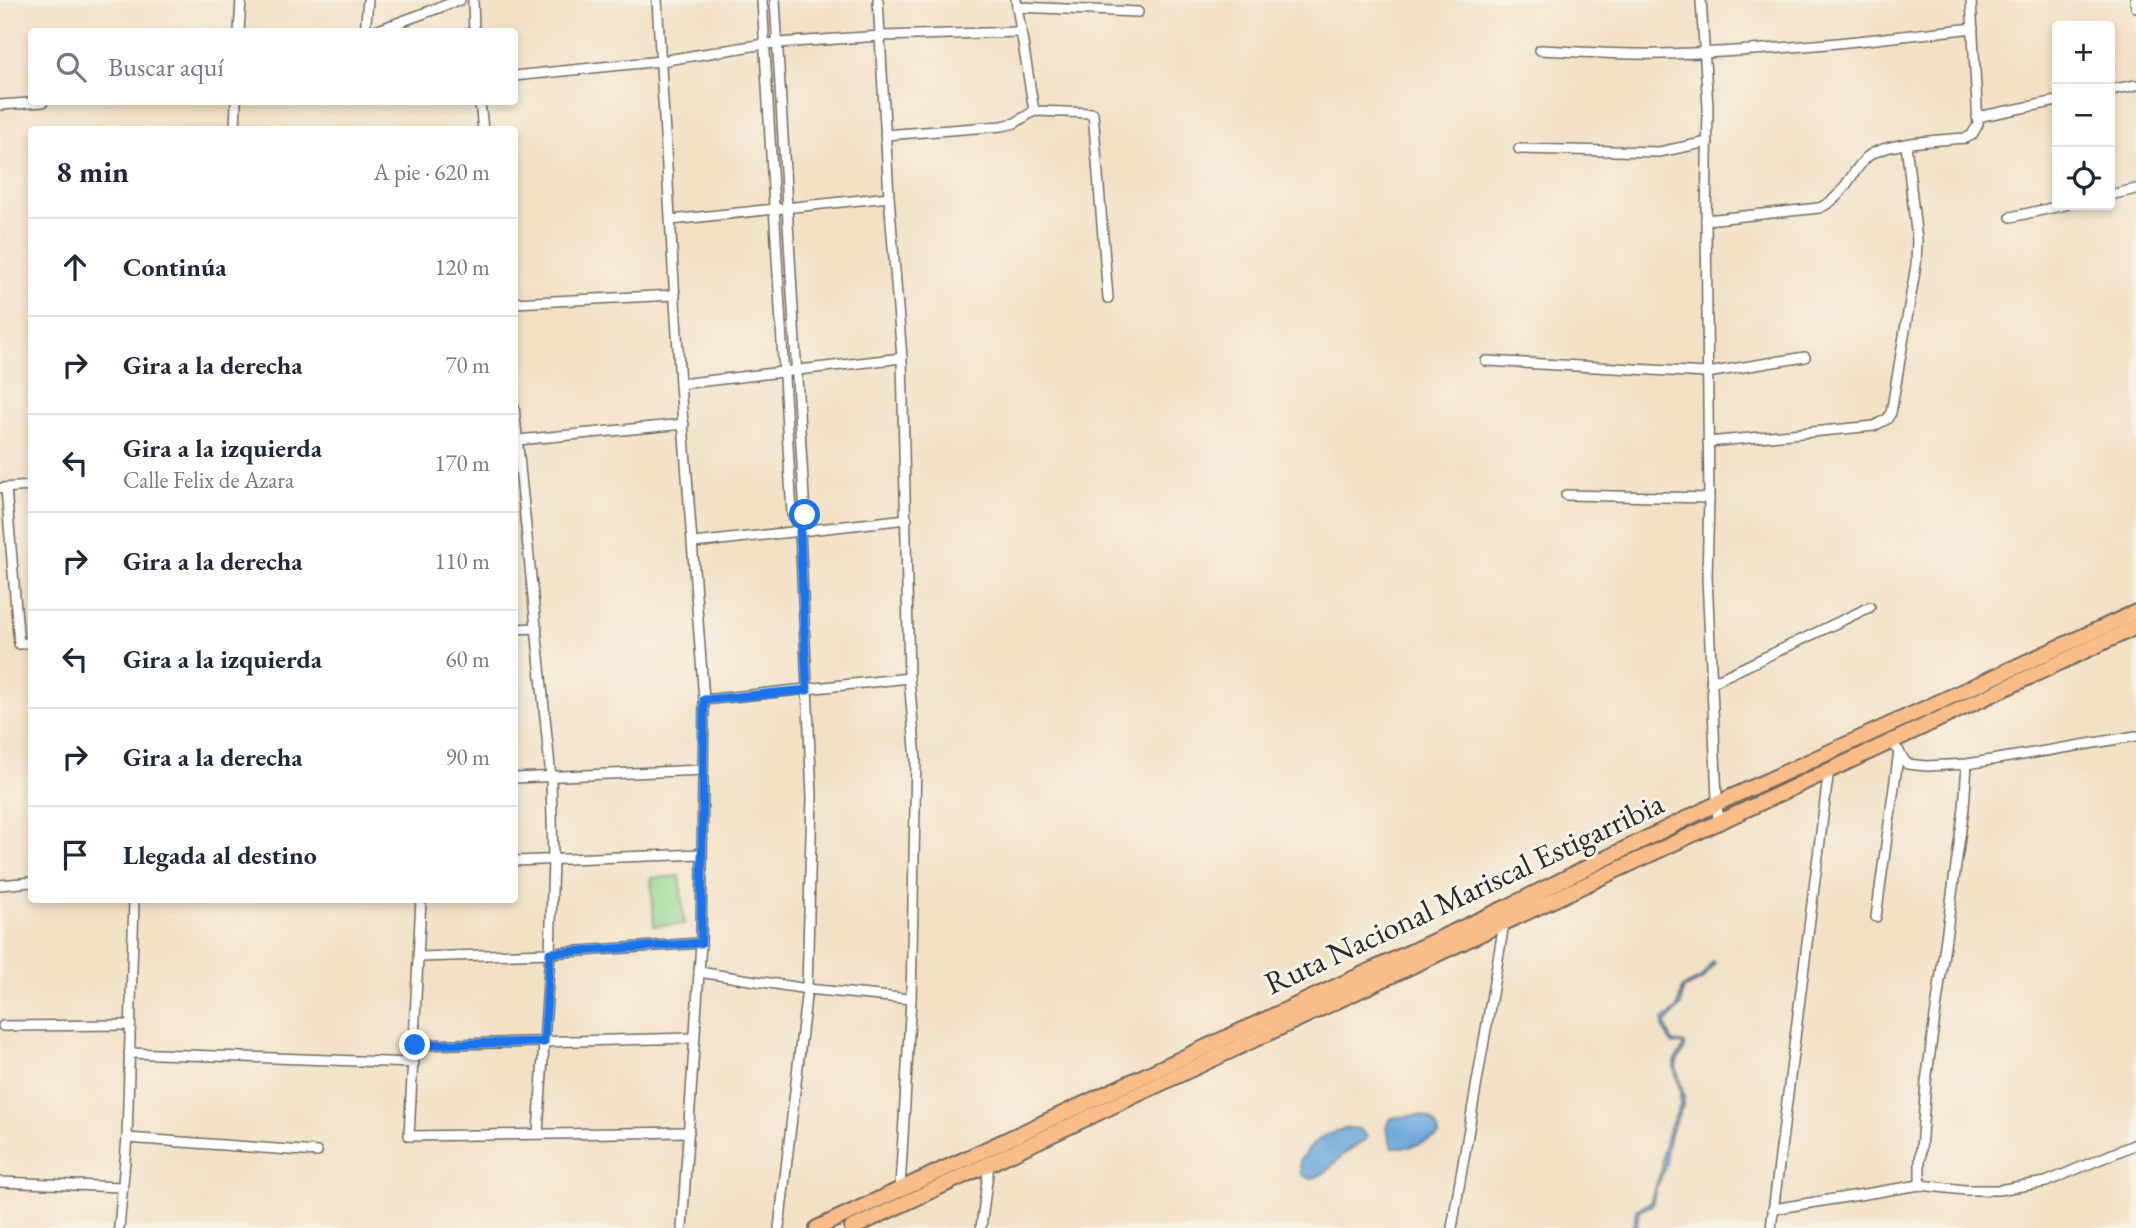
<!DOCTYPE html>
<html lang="es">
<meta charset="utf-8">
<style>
:root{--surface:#fff;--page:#f2f2f3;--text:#1f2937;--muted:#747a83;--line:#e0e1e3}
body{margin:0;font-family:"EB Garamond",serif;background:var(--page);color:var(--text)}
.controls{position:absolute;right:21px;top:21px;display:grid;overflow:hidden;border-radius:7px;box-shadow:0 4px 10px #0003}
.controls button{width:63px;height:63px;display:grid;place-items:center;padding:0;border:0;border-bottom:2px solid var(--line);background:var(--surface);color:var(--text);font:35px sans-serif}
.stop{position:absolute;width:21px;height:21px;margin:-16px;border:5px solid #1a73e8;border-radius:50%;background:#fff}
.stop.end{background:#1a73e8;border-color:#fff;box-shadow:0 2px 7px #0008}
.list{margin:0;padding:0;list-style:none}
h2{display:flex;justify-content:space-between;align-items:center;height:91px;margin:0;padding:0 28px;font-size:30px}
h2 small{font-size:23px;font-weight:400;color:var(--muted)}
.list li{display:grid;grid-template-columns:46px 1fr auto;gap:21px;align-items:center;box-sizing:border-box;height:98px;padding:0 28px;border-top:2px solid var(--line)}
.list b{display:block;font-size:26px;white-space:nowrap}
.list p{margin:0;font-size:23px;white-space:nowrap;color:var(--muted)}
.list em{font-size:23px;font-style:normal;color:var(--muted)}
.icon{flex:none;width:38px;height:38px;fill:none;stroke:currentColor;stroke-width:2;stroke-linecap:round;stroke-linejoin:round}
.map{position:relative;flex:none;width:2136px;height:1228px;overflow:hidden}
.search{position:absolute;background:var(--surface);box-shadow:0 4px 10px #0003;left:28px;top:28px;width:490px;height:77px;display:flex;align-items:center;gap:18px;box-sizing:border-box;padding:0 24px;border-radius:7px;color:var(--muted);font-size:26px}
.panel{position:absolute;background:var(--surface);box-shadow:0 4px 10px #0003;left:28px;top:126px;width:490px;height:777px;border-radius:7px}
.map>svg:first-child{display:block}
.green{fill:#90d38b;stroke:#5e7f5b;stroke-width:2}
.water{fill:#68a6da;stroke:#4a6882;stroke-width:2}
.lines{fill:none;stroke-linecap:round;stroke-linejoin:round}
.minor-casing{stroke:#716b61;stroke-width:12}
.trunk-casing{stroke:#716b61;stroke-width:18}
.minor{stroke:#fff;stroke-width:9}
.trunk{stroke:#f8bd89;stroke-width:14}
.route{stroke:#1a73e8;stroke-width:9}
.labels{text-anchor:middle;stroke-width:6;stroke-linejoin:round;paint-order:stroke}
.street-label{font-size:32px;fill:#2b2b2b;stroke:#f7f3e8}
</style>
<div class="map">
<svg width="2136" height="1228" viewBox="0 0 2136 1228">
<rect width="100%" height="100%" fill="#f7f3e8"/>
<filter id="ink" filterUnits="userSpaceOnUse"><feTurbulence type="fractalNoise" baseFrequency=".0143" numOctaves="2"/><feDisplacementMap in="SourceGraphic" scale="14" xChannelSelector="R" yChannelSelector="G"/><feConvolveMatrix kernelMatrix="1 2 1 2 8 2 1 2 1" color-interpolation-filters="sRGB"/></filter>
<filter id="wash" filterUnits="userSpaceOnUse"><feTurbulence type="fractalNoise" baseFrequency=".00686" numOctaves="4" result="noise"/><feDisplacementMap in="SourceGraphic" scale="28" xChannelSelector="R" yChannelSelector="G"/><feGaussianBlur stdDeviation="1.57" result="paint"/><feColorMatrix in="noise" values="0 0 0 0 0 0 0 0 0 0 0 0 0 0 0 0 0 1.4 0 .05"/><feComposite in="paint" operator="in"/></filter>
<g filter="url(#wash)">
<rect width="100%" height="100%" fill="#f3e1c6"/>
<polygon class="green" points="680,876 684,924 654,926 651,878"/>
<g class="water">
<polygon points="1713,961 1715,963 1702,980 1683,989 1681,1006 1665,1024 1672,1041 1685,1044 1685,1049 1678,1060 1676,1066 1684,1096 1683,1106 1671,1131 1666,1151 1667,1165 1656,1188 1652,1205 1639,1211 1637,1224 1634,1228 1630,1228 1634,1224 1636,1210 1650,1202 1662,1168 1663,1151 1669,1129 1680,1106 1680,1091 1674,1067 1676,1059 1684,1046 1681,1044 1672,1044 1663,1029 1663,1020 1677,1009 1682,988 1701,978"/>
<path d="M1417 1115C1430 1117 1437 1122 1439 1135L1436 1138 1410 1147H1392L1386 1128 1391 1118Z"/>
<path d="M1348 1128 1360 1129 1368 1137C1362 1144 1355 1145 1348 1151 1331 1163 1333 1172 1310 1179L1301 1174 1300 1160C1317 1138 1321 1135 1348 1128Z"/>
</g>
</g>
<g filter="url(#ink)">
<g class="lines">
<defs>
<g id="minor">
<polyline points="473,0 474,32"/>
<polyline points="657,0 680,384 704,700 701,943 682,1228"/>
<polyline points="762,0 792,514 800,531 805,515 775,0"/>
<polyline points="878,0 889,197 902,358 909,678 916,760 911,999 900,1188"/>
<polyline points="1016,0 1034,111"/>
<polyline points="1701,0 1708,107 1706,220 1709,498 1707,577 1718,820"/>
<polyline points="2135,0 2136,7"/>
<polyline points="1017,7 1138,12"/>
<polyline points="239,32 241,0"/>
<polyline points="365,32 368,0"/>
<polyline points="373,32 460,0"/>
<path d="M1540 50C1581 52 1622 55 1663 54 1767 52 1870 40 1973 28"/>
<polyline points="514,76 661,61 764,44 880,36 1020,32"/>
<polyline points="2110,90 2136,85"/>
<polyline points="480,102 483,130"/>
<polyline points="0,105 43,102"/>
<polyline points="1977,117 2057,101"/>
<polyline points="235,130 236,102"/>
<polyline points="885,135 1002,126 1015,123 1034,111 1093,113 1108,298"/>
<polyline points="1519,149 1659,152 1708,142"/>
<polyline points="2110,195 2136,189"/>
<polyline points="2011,217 2065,205"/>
<polyline points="671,220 889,197"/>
<path d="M1706 220 1819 208C1843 199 1849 175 1866 158 1882 142 1943 140 1966 138L1972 135 1978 124 1971 0"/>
<polyline points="514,303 675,295"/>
<polyline points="1486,361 1707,373 1805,357"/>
<polyline points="680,384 902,358"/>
<polyline points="514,407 551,777 553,860 550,953 538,1133"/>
<polyline points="518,440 684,424"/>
<polyline points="1708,442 1874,426 1887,419 1891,413 1916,265 1917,240 1906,144"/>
<polyline points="2,488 32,486"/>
<polyline points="6,488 19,644 32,642"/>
<polyline points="1566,495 1709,498"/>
<polyline points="694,543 907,519"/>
<polyline points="514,629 537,628"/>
<polyline points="1711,683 1870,607"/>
<polyline points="704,700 909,678"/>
<polyline points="1890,739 1907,764 1927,766 1967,764 2136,736"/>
<polyline points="514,778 703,770"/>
<polyline points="514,861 702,854"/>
<polyline points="0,885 32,882"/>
<polyline points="421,900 409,1136 689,1132"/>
<polyline points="1876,917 1899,751"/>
<polyline points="419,957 550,953 701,943"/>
<polyline points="699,972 807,989 911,999"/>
<polyline points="3,1026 130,1025"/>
<polyline points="415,1045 695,1038"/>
<polyline points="129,1053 414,1063"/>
<polyline points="127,1138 317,1152"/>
<polyline points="0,1182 121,1187"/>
<polyline points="1920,1185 1920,1163 1926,1082 1964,808 1967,764"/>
<polyline points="1773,1209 1920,1185 1965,1190 1998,1190 2046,1182 2136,1144"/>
<polyline points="119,1228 127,1138 134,900"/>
<polyline points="779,1228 807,989 812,797 800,531"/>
<polyline points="981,1228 989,1165"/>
<polyline points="1452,1228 1504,924"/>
<polyline points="1771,1228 1829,769"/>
</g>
<g id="trunk">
<polyline points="817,1228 1507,907 1716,804 2136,612"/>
<path d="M852 1228C1282 1031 1706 824 2136 627"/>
</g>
</defs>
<use href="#minor" class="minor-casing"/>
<use href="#trunk" class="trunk-casing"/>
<use href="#minor" class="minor"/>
<use href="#trunk" class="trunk"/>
</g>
</g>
<g class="lines" filter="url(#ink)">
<polyline class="route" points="415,1045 544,1042 550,953 701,943 704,700 807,690 800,531 805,515"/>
</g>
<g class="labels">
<g class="street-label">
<text transform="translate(1464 893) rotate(-25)" y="11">Ruta Nacional Mariscal Estigarribia</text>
</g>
</g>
</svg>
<div class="controls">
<button>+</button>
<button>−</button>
<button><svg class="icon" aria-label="locate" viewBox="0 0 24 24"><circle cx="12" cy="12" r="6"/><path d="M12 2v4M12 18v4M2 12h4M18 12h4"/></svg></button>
</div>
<div class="stop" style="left:805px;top:515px"></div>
<div class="stop end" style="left:415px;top:1045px"></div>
<div class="search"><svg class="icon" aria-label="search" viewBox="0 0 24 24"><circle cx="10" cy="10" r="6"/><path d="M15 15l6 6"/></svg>Buscar aquí</div>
<section class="panel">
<h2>8 min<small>A pie · 620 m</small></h2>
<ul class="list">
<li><svg class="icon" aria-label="ahead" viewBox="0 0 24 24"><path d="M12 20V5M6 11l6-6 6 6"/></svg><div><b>Continúa</b></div><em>120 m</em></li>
<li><svg class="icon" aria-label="right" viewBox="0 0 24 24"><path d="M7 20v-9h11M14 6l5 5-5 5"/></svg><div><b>Gira a la derecha</b></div><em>70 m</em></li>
<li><svg class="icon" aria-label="left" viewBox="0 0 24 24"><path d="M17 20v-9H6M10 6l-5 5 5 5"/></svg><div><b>Gira a la izquierda</b><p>Calle Felix de Azara</p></div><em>170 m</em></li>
<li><svg class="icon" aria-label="right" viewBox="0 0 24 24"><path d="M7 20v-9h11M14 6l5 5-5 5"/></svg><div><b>Gira a la derecha</b></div><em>110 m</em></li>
<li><svg class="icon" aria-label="left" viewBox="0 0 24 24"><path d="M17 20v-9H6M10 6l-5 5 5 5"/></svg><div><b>Gira a la izquierda</b></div><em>60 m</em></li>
<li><svg class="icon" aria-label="right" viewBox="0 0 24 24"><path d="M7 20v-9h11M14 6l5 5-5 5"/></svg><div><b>Gira a la derecha</b></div><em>90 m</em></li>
<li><svg class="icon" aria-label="arrive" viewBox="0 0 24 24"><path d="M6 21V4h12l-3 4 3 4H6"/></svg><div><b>Llegada al destino</b></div></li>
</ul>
</section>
</div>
